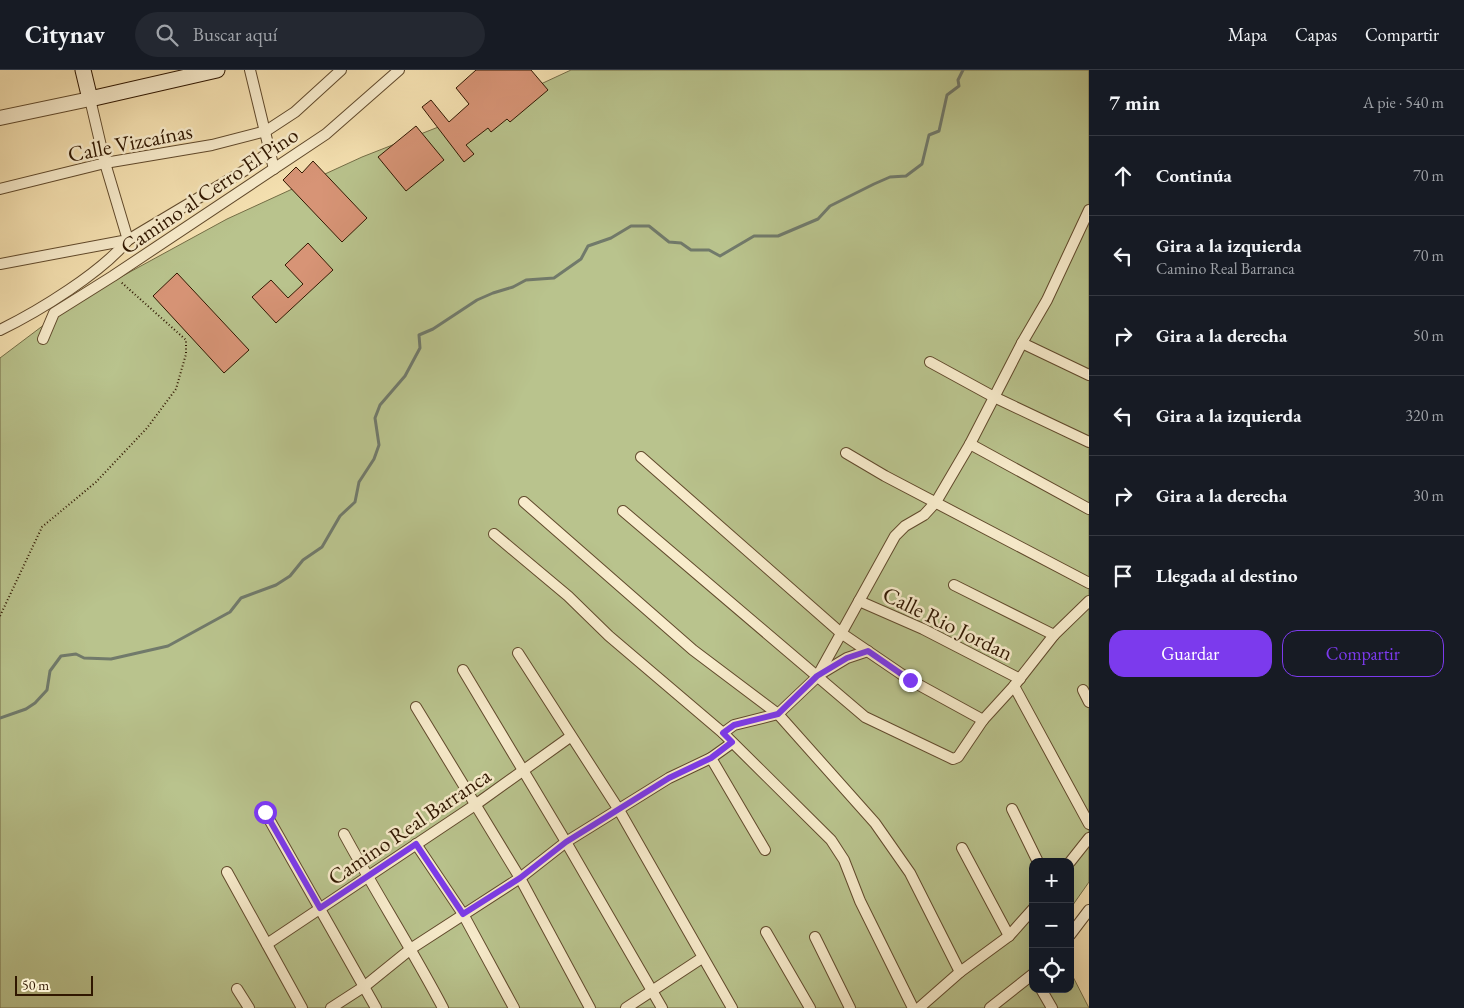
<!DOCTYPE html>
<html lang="es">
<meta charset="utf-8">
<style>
:root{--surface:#171b24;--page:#242831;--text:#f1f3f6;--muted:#9ea1a6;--line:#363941;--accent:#7c3aed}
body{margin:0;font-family:"EB Garamond",serif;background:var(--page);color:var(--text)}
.controls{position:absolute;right:15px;bottom:15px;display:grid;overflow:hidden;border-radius:10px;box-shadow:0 5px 20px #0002}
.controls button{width:45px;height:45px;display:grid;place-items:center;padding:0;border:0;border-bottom:1px solid var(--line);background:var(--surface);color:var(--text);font:25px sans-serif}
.scale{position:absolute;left:15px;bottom:12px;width:78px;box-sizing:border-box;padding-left:5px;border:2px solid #301700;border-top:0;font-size:14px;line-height:18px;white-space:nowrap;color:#301700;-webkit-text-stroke:4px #f8eccc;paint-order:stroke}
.stop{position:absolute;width:15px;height:15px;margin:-11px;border:4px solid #7c3aed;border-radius:50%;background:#fff}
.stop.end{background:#7c3aed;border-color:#fff;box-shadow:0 1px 5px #0008}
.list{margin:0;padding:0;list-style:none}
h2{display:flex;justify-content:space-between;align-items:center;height:65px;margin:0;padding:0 20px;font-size:21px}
h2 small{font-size:16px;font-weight:400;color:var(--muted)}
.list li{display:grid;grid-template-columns:32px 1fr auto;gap:15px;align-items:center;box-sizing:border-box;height:80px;padding:0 20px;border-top:1px solid var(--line)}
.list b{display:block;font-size:19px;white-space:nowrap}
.list p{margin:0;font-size:16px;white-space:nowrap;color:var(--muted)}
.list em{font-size:16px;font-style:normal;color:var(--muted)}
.actions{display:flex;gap:10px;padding:15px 20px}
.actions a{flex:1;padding:11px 0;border:1px solid var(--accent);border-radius:15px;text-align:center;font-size:18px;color:var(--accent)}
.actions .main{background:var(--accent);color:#fff}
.icon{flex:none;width:28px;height:28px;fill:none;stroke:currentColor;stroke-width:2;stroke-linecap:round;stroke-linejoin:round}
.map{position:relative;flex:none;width:1089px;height:938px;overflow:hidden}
header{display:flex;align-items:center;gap:30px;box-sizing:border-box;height:70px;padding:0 25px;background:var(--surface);border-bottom:1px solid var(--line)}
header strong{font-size:24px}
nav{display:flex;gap:28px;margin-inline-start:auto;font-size:18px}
.search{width:350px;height:45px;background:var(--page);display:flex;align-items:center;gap:12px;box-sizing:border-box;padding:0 18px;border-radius:28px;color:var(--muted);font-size:19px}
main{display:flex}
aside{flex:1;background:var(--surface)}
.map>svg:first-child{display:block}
.green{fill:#b9c38d;stroke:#746d46}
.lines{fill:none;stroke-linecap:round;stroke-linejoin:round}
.stream{stroke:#717a6b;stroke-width:3}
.building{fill:#d79476;stroke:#301700}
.minor-casing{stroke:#614a2c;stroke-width:12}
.tertiary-casing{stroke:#614a2c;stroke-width:16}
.secondary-casing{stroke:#301700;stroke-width:17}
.path{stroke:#301700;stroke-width:2;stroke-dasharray:1 2.5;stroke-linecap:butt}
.minor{stroke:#f8eccc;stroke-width:10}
.tertiary{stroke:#f8eccc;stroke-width:14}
.secondary{stroke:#f8eccc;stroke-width:15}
.route{stroke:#7c3aed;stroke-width:6}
.labels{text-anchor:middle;stroke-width:5;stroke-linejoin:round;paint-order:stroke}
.street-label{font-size:22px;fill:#301700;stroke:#f8eccc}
</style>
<header>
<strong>Citynav</strong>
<div class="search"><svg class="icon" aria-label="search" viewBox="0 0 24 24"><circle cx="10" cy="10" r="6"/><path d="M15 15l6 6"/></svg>Buscar aquí</div>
<nav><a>Mapa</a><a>Capas</a><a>Compartir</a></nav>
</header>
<main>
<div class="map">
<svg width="1089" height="938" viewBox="0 0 1089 938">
<rect width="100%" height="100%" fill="#f5e1b1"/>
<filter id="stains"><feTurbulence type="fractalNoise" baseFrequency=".004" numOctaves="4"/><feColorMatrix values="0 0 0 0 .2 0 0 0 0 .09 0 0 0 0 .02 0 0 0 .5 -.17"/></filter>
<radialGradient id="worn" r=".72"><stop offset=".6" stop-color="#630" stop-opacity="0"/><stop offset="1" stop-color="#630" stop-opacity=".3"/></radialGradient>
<polygon class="green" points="571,0 1089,0 1089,812 1070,839 1070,792 1033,792 1033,919 1070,919 1070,901 1089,938 0,938 0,288 73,233 227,149 362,87 502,32"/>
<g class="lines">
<polyline class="stream" points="0,648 26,639 35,633 47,620 50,601 61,586 76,584 84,588 111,589 168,576 230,542 241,528 276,515 290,506 303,490 322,477 340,446 355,432 359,412 374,389 379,375 375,348 380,335 405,306 420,278 419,265 433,259 477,230 493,223 513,217 526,210 554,208 581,189 588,176 611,168 631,156 649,156 669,172 681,173 691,180 709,180 720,186 754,166 778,166 818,149 830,136 874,114 890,107 906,106 922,94 929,65 939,61 947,25 959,16 958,10 963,0"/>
</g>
<g class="building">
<polygon points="476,0 531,0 548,20 510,52 507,49 491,62 488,58 466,75 474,84 464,92 422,37 431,30 449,52 469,34 456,18"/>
<polygon points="416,56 444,90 406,121 378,87"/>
<polygon points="313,91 367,148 342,172 283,110 296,97 302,103"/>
<polygon points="308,173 333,200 276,253 252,227 271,210 288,228 303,214 285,195"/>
<polygon points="177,203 249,280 224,303 153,226"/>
</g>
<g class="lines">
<defs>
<g id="minor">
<polyline points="250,0 274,99"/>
<polyline points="0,119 105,93 212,75 266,61 295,42 341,0"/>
<polyline points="0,194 128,170 105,93 90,29"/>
<path d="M0 260C39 241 101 203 128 170L247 99 270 81"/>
<polyline points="43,269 54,243 113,206 326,64 399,0"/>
<polyline points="1022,273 1089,305"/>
<polyline points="930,292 994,327 1089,372"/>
<polyline points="970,374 1089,439"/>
<polyline points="846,383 885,406 1089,513"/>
<polyline points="641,387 841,563 910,610 983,650"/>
<polyline points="524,432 693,580 778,644 875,753 910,803 960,902"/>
<polyline points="623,441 865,647 953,689 958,687 983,650 1014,616 1054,565 1089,531"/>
<polyline points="494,464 568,526 609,566 723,663 831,770 844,790 860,831 913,938"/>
<polyline points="954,515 1054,565"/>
<polyline points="859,531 923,559 1020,609"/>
<polyline points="518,583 619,740 732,938"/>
<polyline points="463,600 566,772 662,938"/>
<polyline points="817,606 847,588 868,581"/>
<polyline points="1014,616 1089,754"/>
<polyline points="1083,620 1089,632"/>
<polyline points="416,637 520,808 590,938"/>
<polyline points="723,663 734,655 778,644 817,607 895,466 905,456 924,445 936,432 970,374 1022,273 1047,230 1089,140"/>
<polyline points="711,688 765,780"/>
<polyline points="1012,739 1038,792"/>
<polyline points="265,742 376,938"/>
<path d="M344 764C376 823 412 879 443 938"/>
<polyline points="416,774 463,844 514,938"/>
<polyline points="962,778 1009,866"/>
<polyline points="1070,792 1089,768"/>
<polyline points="227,802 302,938"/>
<polyline points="766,862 810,938"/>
<polyline points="1070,865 1089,840"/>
<polyline points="815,867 850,938"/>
<polyline points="267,874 475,735 570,667"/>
<polyline points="237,919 249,938"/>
<polyline points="1041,919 1052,938"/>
<polyline points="331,938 365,916 412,878 520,808 566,772 669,708 711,688 732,673"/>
<polyline points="626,938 702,888"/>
<polyline points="919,938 960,902 1009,866 1033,839"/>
<polyline points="990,938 1033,904"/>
</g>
<polyline id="tertiary" points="0,48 90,29"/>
<polyline id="secondary" points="83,0 90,29 217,0"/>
</defs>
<use href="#minor" class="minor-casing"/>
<use href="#tertiary" class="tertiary-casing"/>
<use href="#secondary" class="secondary-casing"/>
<polyline class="path" points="0,546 42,457 96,412 147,358 176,319 186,284 186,270 121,212"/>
<use href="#minor" class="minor"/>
<use href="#tertiary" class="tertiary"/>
<use href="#secondary" class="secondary"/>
</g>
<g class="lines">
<polyline class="route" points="265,742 320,838 416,774 463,844 520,808 566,772 669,708 711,688 732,672 723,663 734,655 778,644 817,606 847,588 868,581 910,610"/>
</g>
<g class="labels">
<g class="street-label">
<text transform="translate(130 72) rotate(-11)" y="8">Calle Vizcaínas</text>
<text transform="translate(209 120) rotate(-34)" y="8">Camino al Cerro El Pino</text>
<text transform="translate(948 553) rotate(26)" y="8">Calle Rio Jordan</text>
<text transform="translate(409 756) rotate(-34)" y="8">Camino Real Barranca</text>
</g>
</g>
<rect width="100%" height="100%" filter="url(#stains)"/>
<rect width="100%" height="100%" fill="url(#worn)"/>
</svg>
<div class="controls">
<button>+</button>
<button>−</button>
<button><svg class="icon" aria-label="locate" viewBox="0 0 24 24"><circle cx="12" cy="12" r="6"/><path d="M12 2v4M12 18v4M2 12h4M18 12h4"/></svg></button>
</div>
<div class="scale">50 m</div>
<div class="stop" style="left:265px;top:742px"></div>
<div class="stop end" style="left:910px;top:610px"></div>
</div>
<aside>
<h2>7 min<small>A pie · 540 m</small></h2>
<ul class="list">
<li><svg class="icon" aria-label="ahead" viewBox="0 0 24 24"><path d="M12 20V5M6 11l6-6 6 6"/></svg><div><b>Continúa</b></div><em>70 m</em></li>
<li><svg class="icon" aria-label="left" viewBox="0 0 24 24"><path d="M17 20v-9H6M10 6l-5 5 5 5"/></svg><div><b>Gira a la izquierda</b><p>Camino Real Barranca</p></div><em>70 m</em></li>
<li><svg class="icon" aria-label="right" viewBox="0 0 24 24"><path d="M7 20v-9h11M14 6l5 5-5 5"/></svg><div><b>Gira a la derecha</b></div><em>50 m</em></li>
<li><svg class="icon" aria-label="left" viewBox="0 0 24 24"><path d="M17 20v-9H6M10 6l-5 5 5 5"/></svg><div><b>Gira a la izquierda</b></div><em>320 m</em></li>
<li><svg class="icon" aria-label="right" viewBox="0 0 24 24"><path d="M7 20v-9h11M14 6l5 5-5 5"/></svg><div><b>Gira a la derecha</b></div><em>30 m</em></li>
<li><svg class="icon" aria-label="arrive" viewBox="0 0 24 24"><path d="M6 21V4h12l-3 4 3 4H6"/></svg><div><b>Llegada al destino</b></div></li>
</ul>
<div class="actions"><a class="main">Guardar</a><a>Compartir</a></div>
</aside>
</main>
